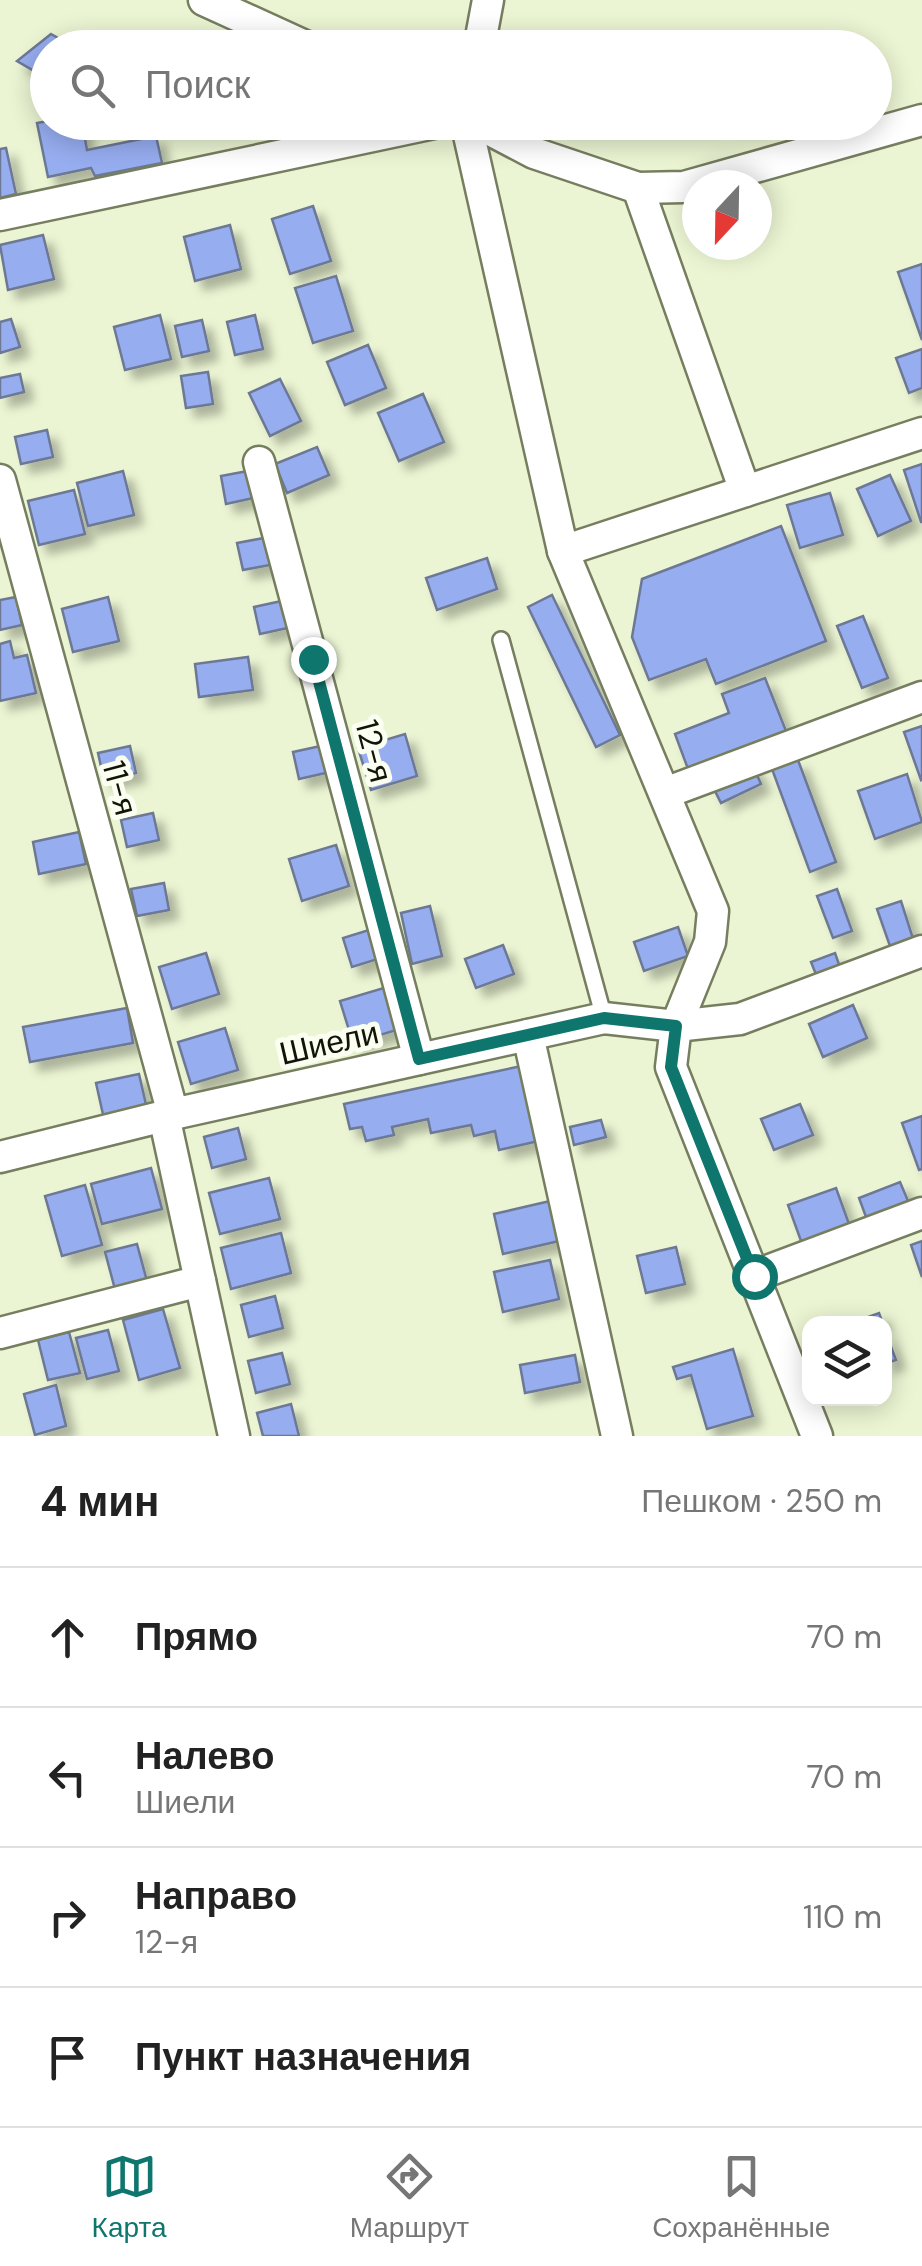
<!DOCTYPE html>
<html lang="ru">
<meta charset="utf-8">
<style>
:root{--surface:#fff;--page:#f2f2f2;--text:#222;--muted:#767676;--line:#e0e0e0;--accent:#0f766e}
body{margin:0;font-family:"DM Sans",sans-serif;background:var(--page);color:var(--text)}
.controls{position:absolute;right:30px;bottom:30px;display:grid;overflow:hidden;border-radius:20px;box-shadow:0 5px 25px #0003}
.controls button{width:90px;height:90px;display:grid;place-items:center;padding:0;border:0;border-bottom:2px solid var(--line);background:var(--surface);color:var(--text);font:50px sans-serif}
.compass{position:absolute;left:682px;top:170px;width:90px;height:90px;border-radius:50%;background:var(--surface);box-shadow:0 5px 25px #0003;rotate:202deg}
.stop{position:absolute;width:30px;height:30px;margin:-22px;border:8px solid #0f766e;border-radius:50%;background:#fff}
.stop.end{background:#0f766e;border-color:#fff;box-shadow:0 2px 10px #0008}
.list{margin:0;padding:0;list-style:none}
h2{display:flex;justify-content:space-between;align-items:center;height:130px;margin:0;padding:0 40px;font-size:42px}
h2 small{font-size:32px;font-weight:400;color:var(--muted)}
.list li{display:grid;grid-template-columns:65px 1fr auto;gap:30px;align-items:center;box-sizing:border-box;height:140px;padding:0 40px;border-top:2px solid var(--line)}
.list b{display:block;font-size:38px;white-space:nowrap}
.list p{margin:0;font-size:32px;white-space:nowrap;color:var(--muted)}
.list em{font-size:32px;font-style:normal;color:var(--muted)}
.icon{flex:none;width:55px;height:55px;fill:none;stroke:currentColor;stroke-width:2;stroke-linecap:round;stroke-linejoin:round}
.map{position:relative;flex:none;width:922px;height:1436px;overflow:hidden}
.search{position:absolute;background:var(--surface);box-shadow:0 5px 25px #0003;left:30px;right:30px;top:30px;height:110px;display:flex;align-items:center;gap:25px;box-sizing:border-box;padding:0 35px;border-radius:55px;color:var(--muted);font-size:38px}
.sheet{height:690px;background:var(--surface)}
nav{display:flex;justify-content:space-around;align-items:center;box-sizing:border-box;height:140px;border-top:2px solid var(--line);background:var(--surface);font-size:28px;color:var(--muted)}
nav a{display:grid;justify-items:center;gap:5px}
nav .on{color:var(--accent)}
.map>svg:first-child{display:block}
.building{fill:#96adf0;stroke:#6d7894;stroke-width:2.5;filter:url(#shadow)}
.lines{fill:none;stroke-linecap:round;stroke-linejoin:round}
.lane-casing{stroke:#767e60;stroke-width:20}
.street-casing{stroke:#767e60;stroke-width:35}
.lane{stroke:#fff;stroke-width:15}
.street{stroke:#fff;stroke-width:30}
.route{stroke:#0f766e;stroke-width:12}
.labels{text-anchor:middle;stroke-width:10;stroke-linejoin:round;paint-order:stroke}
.street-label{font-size:32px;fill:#121409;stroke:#fbfff1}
</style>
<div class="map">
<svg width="922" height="1436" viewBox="0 0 922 1436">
<defs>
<filter id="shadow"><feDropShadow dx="9" dy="9" stdDeviation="5" flood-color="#0004"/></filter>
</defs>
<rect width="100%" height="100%" fill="#ebf5d3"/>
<g class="building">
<polygon points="51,34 76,48 48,48 48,79 17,61"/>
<polygon points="48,121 82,122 87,150 156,136 162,163 95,176 91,168 48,177 37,123"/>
<polygon points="6,148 16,194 0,198 0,149"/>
<polygon points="313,206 331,261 290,274 272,219"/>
<polygon points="230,225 241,269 195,281 184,237"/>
<polygon points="43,235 54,279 8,290 0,245"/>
<polygon points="922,264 922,340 898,272"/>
<polygon points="336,276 353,331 313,343 295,288"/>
<polygon points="160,315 171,359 125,370 114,327"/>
<polygon points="255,315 263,349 235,355 227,322"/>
<polygon points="11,319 20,347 0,353 0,322"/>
<polygon points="202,320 209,351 182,357 175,326"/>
<polygon points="368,345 386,388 345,405 327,362"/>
<polygon points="922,349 922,388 909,393 896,358"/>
<polygon points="208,372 213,404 186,408 181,376"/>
<polygon points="20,374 24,392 0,398 0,378"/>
<polygon points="280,379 301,421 270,436 249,393"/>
<polygon points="423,394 444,442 399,461 378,413"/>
<polygon points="47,430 53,457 21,464 15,437"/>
<polygon points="317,447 329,475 287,493 275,464"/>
<polygon points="922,464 922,522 921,522 904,470"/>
<polygon points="253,470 258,497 226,504 221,476"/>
<polygon points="123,471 134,515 88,526 77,483"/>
<polygon points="890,475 911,521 878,536 857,489"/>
<polygon points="74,490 85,534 39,545 28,501"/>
<polygon points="830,493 843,535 800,548 787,505"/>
<polygon points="781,526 826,641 716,684 706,659 649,680 632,637 642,579"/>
<polygon points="269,537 275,564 243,570 237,543"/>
<polygon points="487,558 497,589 437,610 426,578"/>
<polygon points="552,595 620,735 596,747 528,607"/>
<polygon points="16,597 22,625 0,630 0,600"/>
<polygon points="108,597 119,641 73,652 62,609"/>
<polygon points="286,600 292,627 260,634 254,607"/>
<polygon points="863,616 888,678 862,688 837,626"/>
<polygon points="10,641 14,658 27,655 36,693 0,701 0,644"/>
<polygon points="248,657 253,690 199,697 195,664"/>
<polygon points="765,678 786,731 688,769 675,734 729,713 722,694"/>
<polygon points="922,726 922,779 921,780 904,732"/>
<polygon points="405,734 417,776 371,790 358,748"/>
<polygon points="325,745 330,772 299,779 293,752"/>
<polygon points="130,746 136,773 104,780 98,753"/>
<polygon points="798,760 836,862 810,872 772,769"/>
<polygon points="752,764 761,784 721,803 711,783"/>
<polygon points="907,774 922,822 875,839 858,791"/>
<polygon points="153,813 159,840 127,847 121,820"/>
<polygon points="79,832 86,864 39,874 33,842"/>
<polygon points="336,845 349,886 302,901 289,859"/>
<polygon points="164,883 169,910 137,916 131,889"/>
<polygon points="837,889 852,931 833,938 817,896"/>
<polygon points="901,901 914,942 891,949 877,909"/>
<polygon points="430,906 442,956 412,964 401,913"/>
<polygon points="678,927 688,956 644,971 634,942"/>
<polygon points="372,929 381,958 352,967 343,938"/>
<polygon points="503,945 514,974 476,988 465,959"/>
<polygon points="206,953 219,994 172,1009 159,967"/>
<polygon points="835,953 842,973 819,982 811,962"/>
<polygon points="387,987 400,1029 353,1043 340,1001"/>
<polygon points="853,1005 867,1038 823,1057 809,1024"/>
<polygon points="127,1008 133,1043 30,1062 23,1027"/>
<polygon points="225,1028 238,1070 191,1084 178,1042"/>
<polygon points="526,1065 543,1140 499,1150 495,1131 474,1136 471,1125 431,1133 428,1119 392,1127 394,1135 366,1141 362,1127 350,1129 344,1104"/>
<polygon points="139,1074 147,1109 104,1119 96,1083"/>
<polygon points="800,1104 813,1135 774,1150 761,1119"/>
<polygon points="922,1116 922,1169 919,1170 902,1123"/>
<polygon points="601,1120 606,1137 574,1145 570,1127"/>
<polygon points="238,1128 246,1159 212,1168 204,1137"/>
<polygon points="151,1168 162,1209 102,1224 91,1184"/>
<polygon points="269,1178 280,1219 220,1234 209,1193"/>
<polygon points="900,1182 911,1208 869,1225 859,1198"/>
<polygon points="85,1185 102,1245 62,1256 45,1196"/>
<polygon points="836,1188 853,1235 805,1252 788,1205"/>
<polygon points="550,1201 559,1241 503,1254 494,1214"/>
<polygon points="281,1233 291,1273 231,1289 221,1248"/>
<polygon points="922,1241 922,1277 911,1245"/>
<polygon points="137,1244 148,1285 116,1293 105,1252"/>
<polygon points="676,1247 685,1284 646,1293 637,1256"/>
<polygon points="550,1260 559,1299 503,1312 494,1272"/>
<polygon points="275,1296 283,1328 249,1337 241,1305"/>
<polygon points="163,1309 180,1368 139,1380 123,1320"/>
<polygon points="879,1313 883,1324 849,1324"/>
<polygon points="884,1328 896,1360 884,1364"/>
<polygon points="108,1330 119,1371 87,1379 76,1338"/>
<polygon points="69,1332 80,1373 48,1380 38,1340"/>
<polygon points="733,1349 753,1416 707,1429 691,1375 677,1379 673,1367"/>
<polygon points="282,1353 290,1384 256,1393 248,1361"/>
<polygon points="575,1355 580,1382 525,1393 520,1365"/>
<polygon points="56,1385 66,1426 35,1435 24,1394"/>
<polygon points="291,1404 299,1436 263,1436 257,1413"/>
</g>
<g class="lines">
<defs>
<polyline id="lane" points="501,640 604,1018"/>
<g id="street">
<polyline points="204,0 309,48"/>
<polyline points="479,48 488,0"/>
<polyline points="466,122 563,551 713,911 710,942 676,1026 671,1067 817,1436"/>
<polyline points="475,122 534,153 638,188 684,187 922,120"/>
<polyline points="638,188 745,491"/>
<polyline points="0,215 439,122"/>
<polyline points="259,462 419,1059"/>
<polyline points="0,480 173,1114"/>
<polyline points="563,551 922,433"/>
<polyline points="665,793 922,697"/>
<polyline points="528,1035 617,1436"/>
<polyline points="164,1116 234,1436"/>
<polyline points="0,1157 164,1116 604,1018 676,1026 740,1019 922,951"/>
<polyline points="754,1276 922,1213"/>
<polyline points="0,1333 200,1281"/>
</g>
</defs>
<use href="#lane" class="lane-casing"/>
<use href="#street" class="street-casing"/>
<use href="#lane" class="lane"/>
<use href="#street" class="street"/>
</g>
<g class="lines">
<polyline class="route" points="313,659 419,1059 604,1018 676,1026 671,1067 754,1276"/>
</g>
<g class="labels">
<g class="street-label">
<text transform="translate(374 751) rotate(75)" y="11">12-я</text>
<text transform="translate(120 788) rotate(75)" y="11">11-я</text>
<text transform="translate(329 1043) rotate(-13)" y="11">Шиели</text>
</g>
</g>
</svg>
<div class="controls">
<button><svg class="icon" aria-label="layers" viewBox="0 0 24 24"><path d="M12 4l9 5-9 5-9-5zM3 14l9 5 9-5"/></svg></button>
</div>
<svg class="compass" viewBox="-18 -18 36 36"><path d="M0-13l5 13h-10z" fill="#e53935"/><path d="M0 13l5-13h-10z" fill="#767676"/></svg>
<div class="stop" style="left:754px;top:1276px"></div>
<div class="stop end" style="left:313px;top:659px"></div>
<div class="search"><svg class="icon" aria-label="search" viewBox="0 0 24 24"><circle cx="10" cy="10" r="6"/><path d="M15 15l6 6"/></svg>Поиск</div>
</div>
<section class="sheet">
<h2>4 мин<small>Пешком · 250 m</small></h2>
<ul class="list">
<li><svg class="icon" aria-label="ahead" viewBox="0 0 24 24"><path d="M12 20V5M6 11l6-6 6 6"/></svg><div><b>Прямо</b></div><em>70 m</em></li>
<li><svg class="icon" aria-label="left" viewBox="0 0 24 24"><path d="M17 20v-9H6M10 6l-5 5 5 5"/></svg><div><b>Налево</b><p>Шиели</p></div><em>70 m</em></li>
<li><svg class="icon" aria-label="right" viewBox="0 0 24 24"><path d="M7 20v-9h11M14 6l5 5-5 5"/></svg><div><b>Направо</b><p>12-я</p></div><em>110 m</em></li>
<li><svg class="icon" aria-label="arrive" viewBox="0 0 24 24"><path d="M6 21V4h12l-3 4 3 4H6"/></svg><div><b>Пункт назначения</b></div></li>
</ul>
</section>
<nav>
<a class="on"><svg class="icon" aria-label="map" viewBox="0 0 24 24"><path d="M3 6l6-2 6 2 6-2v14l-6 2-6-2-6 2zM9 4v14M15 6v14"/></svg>Карта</a>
<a><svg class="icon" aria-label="directions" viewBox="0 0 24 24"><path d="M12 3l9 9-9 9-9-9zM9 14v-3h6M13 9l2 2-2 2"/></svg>Маршрут</a>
<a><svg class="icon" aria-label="saved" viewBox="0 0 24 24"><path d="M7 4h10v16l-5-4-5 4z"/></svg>Сохранённые</a>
</nav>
